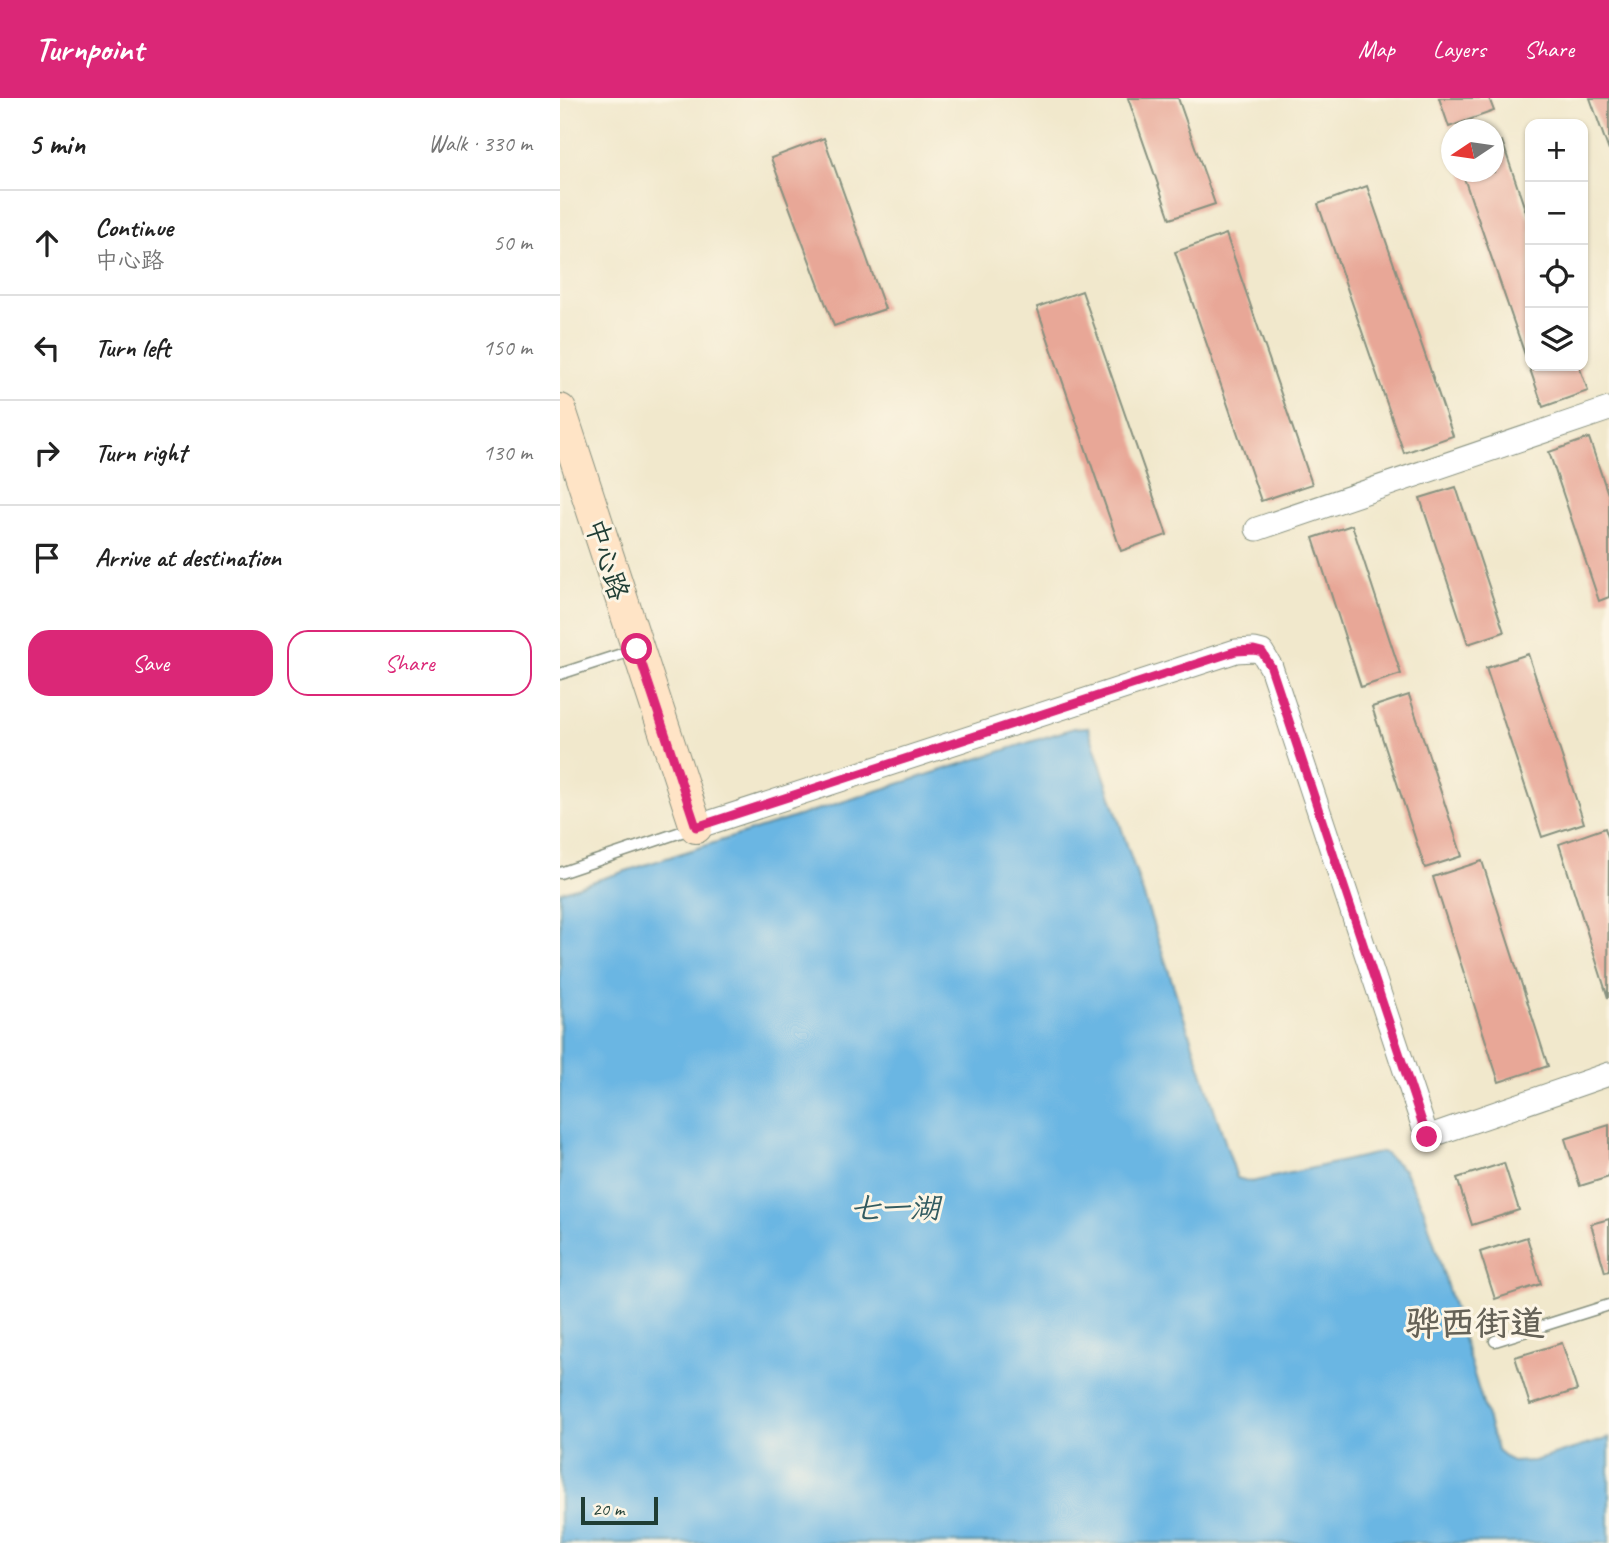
<!DOCTYPE html>
<meta charset="utf-8">
<style>
:root{--surface:#fff;--page:#f6f6f6;--text:#222;--muted:#767676;--line:#e0e0e0;--accent:#db2777}
body{margin:0;font-family:Caveat,"LXGW WenKai TC",sans-serif;background:var(--page);color:var(--text)}
.controls{position:absolute;right:21px;top:21px;display:grid;overflow:hidden;border-radius:14px;box-shadow:0 2px 5px #0004}
.controls button{width:63px;height:63px;display:grid;place-items:center;padding:0;border:0;border-bottom:2px solid var(--line);background:var(--surface);color:var(--text);font:35px sans-serif}
.compass{position:absolute;left:881px;top:21px;width:63px;height:63px;border-radius:50%;background:var(--surface);box-shadow:0 2px 5px #0004;rotate:257deg}
.scale{position:absolute;left:21px;bottom:18px;width:77px;box-sizing:border-box;padding-left:7px;border:4px solid #1f3d34;border-top:0;font-size:19px;line-height:24px;white-space:nowrap;color:#1f3d34;-webkit-text-stroke:5px #fcf5e5;paint-order:stroke}
.stop{position:absolute;width:21px;height:21px;margin:-16px;border:5px solid #db2777;border-radius:50%;background:#fff}
.stop.end{background:#db2777;border-color:#fff;box-shadow:0 2px 7px #0008}
.list{margin:0;padding:0;list-style:none}
h2{display:flex;justify-content:space-between;align-items:center;height:91px;margin:0;padding:0 28px;font-size:30px}
h2 small{font-size:23px;font-weight:400;color:var(--muted)}
.list li{display:grid;grid-template-columns:46px 1fr auto;gap:21px;align-items:center;box-sizing:border-box;height:105px;padding:0 28px;border-top:2px solid var(--line)}
.list b{display:block;font-size:26px;white-space:nowrap}
.list p{margin:0;font-size:23px;white-space:nowrap;color:var(--muted)}
.list em{font-size:23px;font-style:normal;color:var(--muted)}
.actions{display:flex;gap:14px;padding:21px 28px}
.actions a{flex:1;padding:16px 0;border:2px solid var(--accent);border-radius:21px;text-align:center;font-size:24px;color:var(--accent)}
.actions .main{background:var(--accent);color:#fff}
.icon{flex:none;width:38px;height:38px;fill:none;stroke:currentColor;stroke-width:2;stroke-linecap:round;stroke-linejoin:round}
.map{position:relative;flex:none;width:1049px;height:1445px;overflow:hidden}
header{display:flex;align-items:center;gap:42px;box-sizing:border-box;height:98px;padding:0 35px;background:var(--accent);color:#fff}
header strong{font-size:33px}
nav{display:flex;gap:38px;margin-inline-start:auto;font-size:24px}
main{display:flex}
aside{flex:1;background:var(--surface)}
.map>svg:first-child{display:block}
.water{fill:#6ab6e3;stroke:#447a8c;stroke-width:2}
.building{fill:#e8a797}
.lines{fill:none;stroke-linecap:round;stroke-linejoin:round}
.lane-casing{stroke:#889280;stroke-width:13}
.street-casing{stroke:#889280;stroke-width:25}
.secondary-casing{stroke:#889280;stroke-width:34}
.lane{stroke:#fff;stroke-width:10}
.street{stroke:#fff;stroke-width:23}
.secondary{stroke:#ffe4c6;stroke-width:32}
.route{stroke:#db2777;stroke-width:9}
.labels{text-anchor:middle;stroke-width:6;stroke-linejoin:round;paint-order:stroke}
.street-label{font-size:28px;fill:#1f3d34;stroke:#fcf5e5}
.water-label{font-size:30px;font-style:italic;fill:#325b60;stroke:#fcf5e5}
.district-label{font-size:35px;font-weight:bold;fill:#656257;stroke:#fcf5e5}
</style>
<header>
<strong>Turnpoint</strong>
<nav><a>Map</a><a>Layers</a><a>Share</a></nav>
</header>
<main>
<aside>
<h2>5 min<small>Walk · 330 m</small></h2>
<ul class="list">
<li><svg class="icon" aria-label="ahead" viewBox="0 0 24 24"><path d="M12 20V5M6 11l6-6 6 6"/></svg><div><b>Continue</b><p>中心路</p></div><em>50 m</em></li>
<li><svg class="icon" aria-label="left" viewBox="0 0 24 24"><path d="M17 20v-9H6M10 6l-5 5 5 5"/></svg><div><b>Turn left</b></div><em>150 m</em></li>
<li><svg class="icon" aria-label="right" viewBox="0 0 24 24"><path d="M7 20v-9h11M14 6l5 5-5 5"/></svg><div><b>Turn right</b></div><em>130 m</em></li>
<li><svg class="icon" aria-label="arrive" viewBox="0 0 24 24"><path d="M6 21V4h12l-3 4 3 4H6"/></svg><div><b>Arrive at destination</b></div></li>
</ul>
<div class="actions"><a class="main">Save</a><a>Share</a></div>
</aside>
<div class="map">
<svg width="1049" height="1445" viewBox="0 0 1049 1445">
<rect width="100%" height="100%" fill="#fcf5e5"/>
<filter id="ink" filterUnits="userSpaceOnUse"><feTurbulence type="fractalNoise" baseFrequency=".0143" numOctaves="2"/><feDisplacementMap in="SourceGraphic" scale="14" xChannelSelector="R" yChannelSelector="G"/><feConvolveMatrix kernelMatrix="1 2 1 2 8 2 1 2 1" color-interpolation-filters="sRGB"/></filter>
<filter id="wash" filterUnits="userSpaceOnUse"><feTurbulence type="fractalNoise" baseFrequency=".00686" numOctaves="4" result="noise"/><feDisplacementMap in="SourceGraphic" scale="28" xChannelSelector="R" yChannelSelector="G"/><feGaussianBlur stdDeviation="1.57" result="paint"/><feColorMatrix in="noise" values="0 0 0 0 0 0 0 0 0 0 0 0 0 0 0 0 0 1.4 0 .05"/><feComposite in="paint" operator="in"/></filter>
<g filter="url(#wash)">
<rect width="100%" height="100%" fill="#f1e8cc"/>
<polygon class="water" points="528,629 677,1080 691,1084 823,1054 844,1072 863,1109 937,1352 952,1364 974,1363 1049,1340 1049,1445 0,1445 0,794 514,630"/>
<g id="blocks">
<g class="building">
<polygon points="568,0 618,0 655,106 610,121"/>
<polygon points="879,0 929,0 934,13 889,29"/>
<polygon points="1030,0 1049,0 1049,53"/>
<polygon points="264,40 325,211 274,228 211,60"/>
<polygon points="942,43 970,126 970,268 1019,268 1028,293 983,309 902,74 934,74 934,46"/>
<polygon points="807,88 893,338 844,355 758,106"/>
<polygon points="666,136 752,386 701,403 615,154"/>
<polygon points="522,193 607,437 561,453 477,209"/>
<polygon points="1029,340 1049,399 1049,499 1039,503 989,354"/>
<polygon points="896,389 944,534 908,546 860,400"/>
<polygon points="792,427 841,576 801,589 753,440"/>
<polygon points="968,556 1024,725 982,739 926,570"/>
<polygon points="849,597 902,758 865,770 812,609"/>
<polygon points="1045,730 1049,742 1048,900 999,746"/>
<polygon points="922,763 988,968 939,984 873,779"/>
<polygon points="1049,1027 1049,1079 1020,1088 1005,1041"/>
<polygon points="944,1065 959,1112 912,1127 897,1080"/>
<polygon points="1049,1121 1049,1173 1045,1174 1031,1126"/>
<polygon points="967,1139 981,1186 935,1201 920,1154"/>
<polygon points="1002,1245 1017,1292 970,1307 955,1259"/>
</g>
</g>
</g>
<g filter="url(#ink)">
<use href="#blocks" fill-opacity="0" stroke="#889280" stroke-width="2"/>
<g class="lines">
<defs>
<g id="lane">
<polyline points="0,576 74,552"/>
<polyline points="0,775 133,730"/>
<polyline points="935,1243 1049,1207"/>
</g>
<g id="street">
<polyline points="697,431 1049,311"/>
<polyline points="136,729 676,553 694,552 702,554 711,569 867,1039 1049,976"/>
</g>
<polyline id="secondary" points="0,312 136,729"/>
</defs>
<use href="#lane" class="lane-casing"/>
<use href="#street" class="street-casing"/>
<use href="#secondary" class="secondary-casing"/>
<use href="#lane" class="lane"/>
<use href="#street" class="street"/>
<use href="#secondary" class="secondary"/>
</g>
</g>
<g class="lines" filter="url(#ink)">
<polyline class="route" points="77,551 136,729 676,553 694,552 702,554 711,569 867,1039"/>
</g>
<g class="labels">
<g class="street-label">
<text transform="translate(48 461) rotate(72)" y="10">中心路</text>
</g>
<g class="water-label">
<text x="335" y="1120">七一湖</text>
</g>
<g class="district-label">
<text x="915" y="1237">骅西街道</text>
</g>
</g>
</svg>
<div class="controls">
<button>+</button>
<button>−</button>
<button><svg class="icon" aria-label="locate" viewBox="0 0 24 24"><circle cx="12" cy="12" r="6"/><path d="M12 2v4M12 18v4M2 12h4M18 12h4"/></svg></button>
<button><svg class="icon" aria-label="layers" viewBox="0 0 24 24"><path d="M12 4l9 5-9 5-9-5zM3 14l9 5 9-5"/></svg></button>
</div>
<svg class="compass" viewBox="-18 -18 36 36"><path d="M0-13l5 13h-10z" fill="#e53935"/><path d="M0 13l5-13h-10z" fill="#767676"/></svg>
<div class="scale">20 m</div>
<div class="stop" style="left:77px;top:551px"></div>
<div class="stop end" style="left:867px;top:1039px"></div>
</div>
</main>
